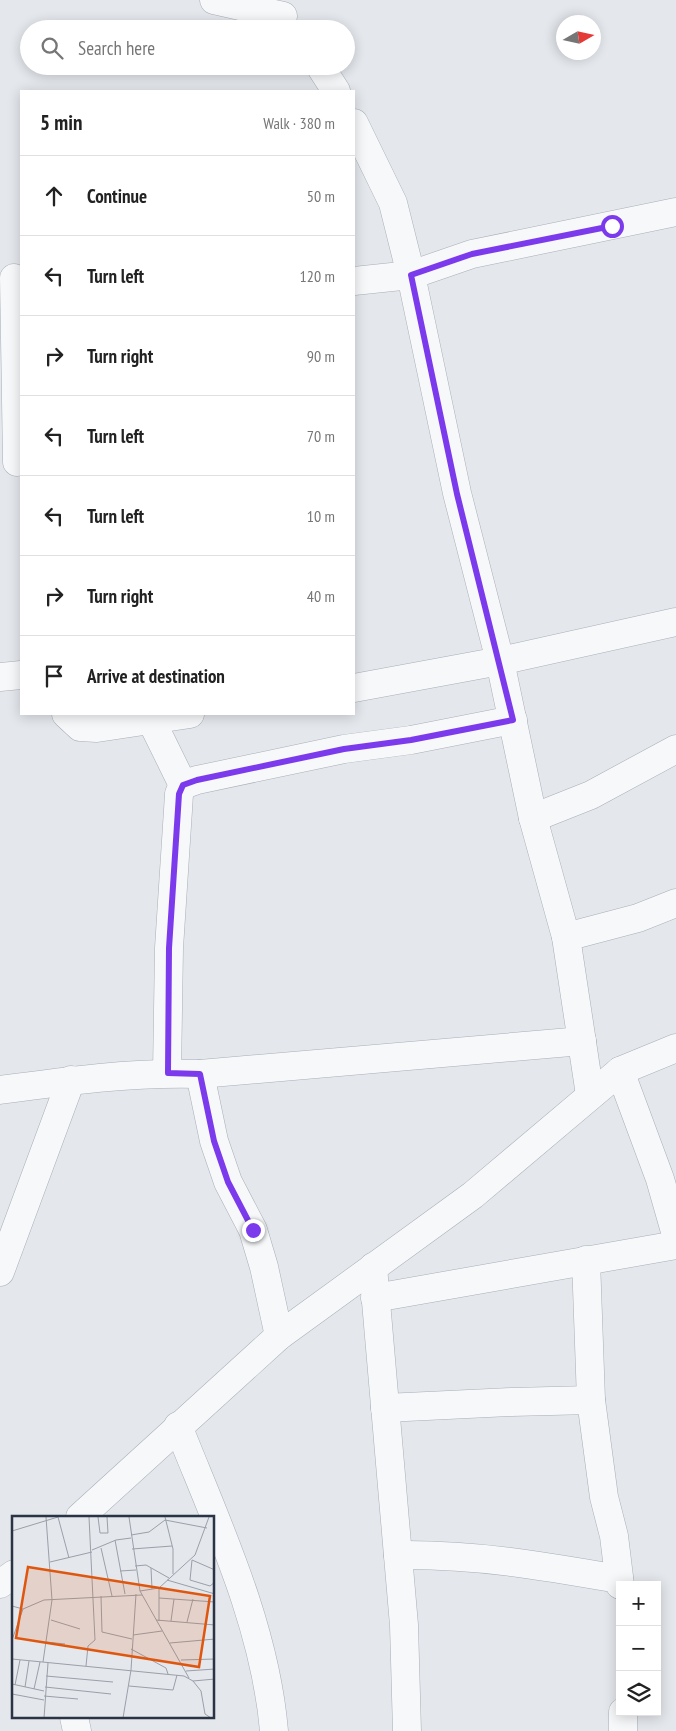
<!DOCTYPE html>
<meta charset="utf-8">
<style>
:root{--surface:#fff;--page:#f6f6f6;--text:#222;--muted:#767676;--line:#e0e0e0}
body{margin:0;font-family:"PT Sans Narrow",sans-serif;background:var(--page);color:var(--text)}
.controls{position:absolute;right:15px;bottom:15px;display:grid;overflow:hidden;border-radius:0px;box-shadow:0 2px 12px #0003}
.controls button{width:45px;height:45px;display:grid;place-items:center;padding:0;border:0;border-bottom:1px solid var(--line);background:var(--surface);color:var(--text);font:25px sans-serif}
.compass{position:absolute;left:556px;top:15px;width:45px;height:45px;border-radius:50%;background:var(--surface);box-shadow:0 2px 12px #0003;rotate:81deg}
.stop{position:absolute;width:15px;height:15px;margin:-11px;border:4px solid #7c3aed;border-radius:50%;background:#fff}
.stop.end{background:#7c3aed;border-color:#fff;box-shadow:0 1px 5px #0008}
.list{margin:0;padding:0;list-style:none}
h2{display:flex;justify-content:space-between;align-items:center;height:65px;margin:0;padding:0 20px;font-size:21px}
h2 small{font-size:16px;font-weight:400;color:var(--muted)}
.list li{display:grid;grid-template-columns:32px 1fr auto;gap:15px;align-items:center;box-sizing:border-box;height:80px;padding:0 20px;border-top:1px solid var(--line)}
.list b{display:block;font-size:19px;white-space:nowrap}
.list em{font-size:16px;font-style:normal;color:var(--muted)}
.icon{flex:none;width:28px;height:28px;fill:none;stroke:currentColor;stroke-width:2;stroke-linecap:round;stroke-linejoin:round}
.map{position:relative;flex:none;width:676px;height:1731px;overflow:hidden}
.search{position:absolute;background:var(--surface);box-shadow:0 2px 12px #0003;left:20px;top:20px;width:335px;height:55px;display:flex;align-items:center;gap:12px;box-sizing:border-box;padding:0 18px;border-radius:28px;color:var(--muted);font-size:19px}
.panel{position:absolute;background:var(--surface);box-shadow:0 2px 12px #0003;left:20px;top:90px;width:335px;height:625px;border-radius:0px}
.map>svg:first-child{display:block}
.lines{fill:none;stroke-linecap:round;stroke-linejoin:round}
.minor-casing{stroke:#a9aeb7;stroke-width:29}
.tertiary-casing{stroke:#a9aeb7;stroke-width:29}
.minor{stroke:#f7f8fa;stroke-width:28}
.tertiary{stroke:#f7f8fa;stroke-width:28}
.route{stroke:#7c3aed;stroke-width:6}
.inset-road{fill:none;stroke:#9a9fa9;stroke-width:1}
.view{fill:#df570f;fill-opacity:0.15;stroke:#df570f;stroke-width:2.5}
.inset-edge{fill:none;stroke:#2b3445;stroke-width:2.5}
</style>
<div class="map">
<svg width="676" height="1731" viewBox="0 0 676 1731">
<rect width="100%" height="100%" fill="#e4e7ec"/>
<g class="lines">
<defs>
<g id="minor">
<polyline points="214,0 283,16"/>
<polyline points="320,66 336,91"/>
<polyline points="354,123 393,203 411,275 457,493 500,661 533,818 566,937 590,1095"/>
<polyline points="14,278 17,462"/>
<polyline points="354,281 411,275 472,254 676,212"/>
<polyline points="0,677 21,675"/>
<polyline points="354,688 500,661 676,622"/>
<polyline points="66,714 80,727 97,728 190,714"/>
<polyline points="151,720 183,785"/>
<polyline points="533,818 591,795 676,749"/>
<polyline points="566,937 638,918 676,903"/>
<polyline points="620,1071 660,1179 676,1235"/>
<polyline points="167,1073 169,948 178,810 179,794 183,785 197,780 344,749 411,740 513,720"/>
<polyline points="200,1074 214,1141 228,1182 253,1230 264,1267 279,1336"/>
<path d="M0 1090C66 1081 133 1072 200 1074L582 1041"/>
<polyline points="586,1260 591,1400 604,1497 614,1536 620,1585"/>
<polyline points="373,1267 404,1625 407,1731"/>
<polyline points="0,1272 71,1080"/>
<polyline points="375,1298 676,1245"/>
<polyline points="385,1408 511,1402 591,1400"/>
<path d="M178 1426C217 1524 265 1625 274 1731"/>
<path d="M398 1555C476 1554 544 1566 619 1579"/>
<polyline points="623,1712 623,1731"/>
<polyline points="74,1717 77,1731"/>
</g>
<g id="tertiary">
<polyline points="80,1517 279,1336 473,1195 620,1071 676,1048"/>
<polyline points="0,1584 14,1574"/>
</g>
</defs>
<use href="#minor" class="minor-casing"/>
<use href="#tertiary" class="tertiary-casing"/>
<use href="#minor" class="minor"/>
<use href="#tertiary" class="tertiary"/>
</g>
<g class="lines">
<polyline class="route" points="253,1230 228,1182 214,1141 200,1074 168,1073 169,948 179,794 183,785 197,780 344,749 411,740 513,720 457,494 411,275 472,254 612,226"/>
</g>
<g transform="translate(12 1516)">
<rect width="202" height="202" fill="#e4e7ec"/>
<path class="inset-road" d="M46 1 57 42M86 1 88 17H96L95 1M117 1 128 75 177 162M153 1 161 33V58M0 15 46 1M119 19 137 16 153 4 195 12M103 24 113 78M89 32 100 80M120 33 160 30M80 34 104 24 119 22M180 44 178 64 198 70 203 66M180 44 203 54M38 46 80 36M123 50 134 49 157 62M139 52 140 73M108 55 124 54M155 64 203 78M147 72V105M128 75 147 72 183 39 197 1M89 80 90 116 120 123M147 82 203 86M0 90 11 93 32 84 130 79M39 104 68 113M144 104 203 109M159 105 162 83M175 106 181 83M121 119 150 115M0 124 11 93M34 126 53 128M158 127 203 123M119 133 154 152 156 158M0 143 172 160 181 165 189 175 193 198 199 202M169 144 203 143M31 146 40 84 34 1M74 150 76 130 83 124 77 1M174 155 203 153M34 160 101 166M181 165 203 163M0 168 32 175M3 169 8 144M117 170 161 174 165 159M13 171 17 145M33 171 99 178M22 173 28 146M0 178 32 184M32 180 66 183M32 202 36 147M111 202 119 154 124 78"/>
<path class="view" d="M16 51 198 80 187 151 4 122Z"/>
<rect width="202" height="202" class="inset-edge"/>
</g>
</svg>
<div class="controls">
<button>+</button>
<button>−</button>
<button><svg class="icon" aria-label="layers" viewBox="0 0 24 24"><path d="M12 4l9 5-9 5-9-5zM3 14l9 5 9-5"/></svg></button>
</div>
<svg class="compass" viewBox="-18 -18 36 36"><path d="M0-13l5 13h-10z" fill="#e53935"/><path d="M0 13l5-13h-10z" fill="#767676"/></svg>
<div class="stop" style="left:612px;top:226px"></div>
<div class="stop end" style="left:253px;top:1230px"></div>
<div class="search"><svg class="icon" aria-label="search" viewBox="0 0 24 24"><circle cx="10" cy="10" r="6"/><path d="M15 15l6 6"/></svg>Search here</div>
<section class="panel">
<h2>5 min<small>Walk · 380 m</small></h2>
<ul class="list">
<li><svg class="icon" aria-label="ahead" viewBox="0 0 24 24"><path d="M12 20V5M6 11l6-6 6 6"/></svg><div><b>Continue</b></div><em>50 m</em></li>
<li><svg class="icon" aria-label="left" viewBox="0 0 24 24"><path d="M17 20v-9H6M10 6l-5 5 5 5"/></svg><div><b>Turn left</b></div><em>120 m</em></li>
<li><svg class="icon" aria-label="right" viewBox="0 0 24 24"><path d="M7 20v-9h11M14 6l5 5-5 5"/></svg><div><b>Turn right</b></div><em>90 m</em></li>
<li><svg class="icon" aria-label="left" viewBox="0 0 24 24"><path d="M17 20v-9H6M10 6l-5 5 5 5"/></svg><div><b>Turn left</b></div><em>70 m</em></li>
<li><svg class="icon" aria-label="left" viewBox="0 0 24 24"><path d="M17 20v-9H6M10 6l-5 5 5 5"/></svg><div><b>Turn left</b></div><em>10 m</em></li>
<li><svg class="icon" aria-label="right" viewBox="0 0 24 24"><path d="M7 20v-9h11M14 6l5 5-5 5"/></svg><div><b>Turn right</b></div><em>40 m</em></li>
<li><svg class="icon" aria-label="arrive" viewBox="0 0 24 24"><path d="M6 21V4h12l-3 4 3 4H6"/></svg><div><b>Arrive at destination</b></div></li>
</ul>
</section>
</div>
